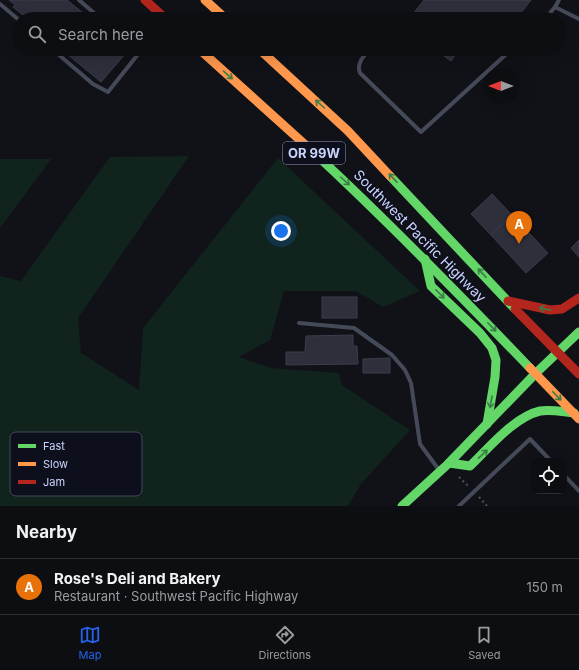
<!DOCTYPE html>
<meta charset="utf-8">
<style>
:root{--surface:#0c0e12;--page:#1a1c20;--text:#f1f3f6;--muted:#9a9c9f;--line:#2c2e32;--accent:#2563eb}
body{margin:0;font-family:Inter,sans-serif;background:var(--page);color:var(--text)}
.controls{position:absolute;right:12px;bottom:12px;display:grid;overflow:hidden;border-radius:8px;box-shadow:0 4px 16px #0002}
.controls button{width:36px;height:36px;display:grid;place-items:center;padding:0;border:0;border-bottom:1px solid var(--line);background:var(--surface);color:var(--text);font:20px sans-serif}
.compass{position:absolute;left:483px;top:68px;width:36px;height:36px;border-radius:50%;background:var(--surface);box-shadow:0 4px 16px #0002;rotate:270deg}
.you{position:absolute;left:281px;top:231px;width:14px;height:14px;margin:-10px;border:3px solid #fff;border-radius:50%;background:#1a73e8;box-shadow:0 0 0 6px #1a73e833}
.badge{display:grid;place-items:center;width:26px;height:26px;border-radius:50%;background:var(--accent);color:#fff;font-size:13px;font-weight:700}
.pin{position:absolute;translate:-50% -33px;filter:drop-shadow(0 1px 2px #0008)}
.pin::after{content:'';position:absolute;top:21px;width:14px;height:12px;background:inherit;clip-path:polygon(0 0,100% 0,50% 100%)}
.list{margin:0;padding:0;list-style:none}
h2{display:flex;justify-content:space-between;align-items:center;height:52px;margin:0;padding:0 16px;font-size:17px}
h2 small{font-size:13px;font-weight:400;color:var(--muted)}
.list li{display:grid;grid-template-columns:26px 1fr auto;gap:12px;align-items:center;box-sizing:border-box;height:56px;padding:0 16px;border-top:1px solid var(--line)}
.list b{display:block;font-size:15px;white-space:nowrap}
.list p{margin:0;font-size:13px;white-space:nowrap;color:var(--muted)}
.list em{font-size:13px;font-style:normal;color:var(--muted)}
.icon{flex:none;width:22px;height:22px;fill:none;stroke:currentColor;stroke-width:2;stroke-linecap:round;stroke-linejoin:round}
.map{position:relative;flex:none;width:579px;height:506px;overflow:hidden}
.search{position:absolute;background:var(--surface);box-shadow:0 4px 16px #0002;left:12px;right:12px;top:12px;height:44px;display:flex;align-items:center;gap:10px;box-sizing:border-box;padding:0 14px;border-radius:22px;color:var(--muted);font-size:15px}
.sheet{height:108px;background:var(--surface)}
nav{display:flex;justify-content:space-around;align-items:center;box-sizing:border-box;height:56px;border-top:1px solid var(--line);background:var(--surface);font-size:11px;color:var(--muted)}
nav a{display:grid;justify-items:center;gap:2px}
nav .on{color:var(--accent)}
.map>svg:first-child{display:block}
.green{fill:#10231d}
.building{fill:#2e2f3b;stroke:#3a3d4c}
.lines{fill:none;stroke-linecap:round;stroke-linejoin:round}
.path{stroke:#445559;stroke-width:2;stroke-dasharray:2 3;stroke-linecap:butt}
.lane{stroke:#454a59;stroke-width:4}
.fast{stroke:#63d668;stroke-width:9}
.slow{stroke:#ff974d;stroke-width:9}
.jam{stroke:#b3261e;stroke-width:9}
.oneway{stroke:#3c7c46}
.labels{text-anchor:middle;stroke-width:3;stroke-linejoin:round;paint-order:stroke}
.shield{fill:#0d0f1c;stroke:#9299b9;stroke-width:1}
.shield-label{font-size:13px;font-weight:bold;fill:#cbd4fc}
.street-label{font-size:14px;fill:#cbd4fc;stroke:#0d0f1c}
.key{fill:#0d0f1c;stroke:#464a5f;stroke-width:1}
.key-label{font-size:11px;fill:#cbd4fc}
</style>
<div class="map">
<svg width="579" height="506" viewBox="0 0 579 506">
<rect width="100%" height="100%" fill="#101218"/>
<g class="green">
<polygon points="189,156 78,318 81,353 139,390 143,328 278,158 420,291 383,307 356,291 284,291 270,340 239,357 271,368 339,373 342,385 410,430 361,484 348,506 0,506 0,276 21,281 110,157"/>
<polygon points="0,159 51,159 0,228"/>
</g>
<g class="building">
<polygon points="9,0 67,0 83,13 81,16 85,19 28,19 13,7 15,5"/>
<polygon points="424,0 531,0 516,19 409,19"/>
<polygon points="61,49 121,49 126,53 101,82"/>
<polygon points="435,49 459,49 451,61"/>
<polygon points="492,194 512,215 491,235 471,214"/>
<polygon points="512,215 548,253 526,273 491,235"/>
<polygon points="579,240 579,257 571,248"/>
<rect x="322" y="297" width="35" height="21"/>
<polygon points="353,335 353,346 357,346 358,364 286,365 286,352 305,352 306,336"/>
<polygon points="390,358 390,373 363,373 363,359"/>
</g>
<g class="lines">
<g class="path">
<polyline points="459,477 469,487"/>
<polyline points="479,497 487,506"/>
</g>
<g class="lane">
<polyline points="79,0 101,19"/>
<polyline points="0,4 19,20"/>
<polyline points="555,7 579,19"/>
<polyline points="545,19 555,7 559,0"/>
<polyline points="52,49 93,84 108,92 139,53"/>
<polyline points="135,49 139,53 142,49"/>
<path d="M370 49C364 56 356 63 360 73L421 132 512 49"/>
<polyline points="299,323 354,328 392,355 405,370 411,383 420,444 439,470"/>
<polyline points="564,475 579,491"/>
<polyline points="459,506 530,439 551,461"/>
</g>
<g class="fast">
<path d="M311 150C387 220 459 294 530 368"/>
<polyline points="390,176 515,309"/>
<polyline points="425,259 431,286 480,333 492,348 496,360 495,377 487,424"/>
<polyline points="536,373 579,332"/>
<path d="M449 463 470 466C489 448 514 417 540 411 551 409 563 412 574 413"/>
<polyline points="402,506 448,464 536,373"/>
</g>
<g class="slow">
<polyline points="205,0 226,19"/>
<polyline points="199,49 311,150"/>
<polyline points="259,49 348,131 390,176"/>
<polyline points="530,368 579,419"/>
</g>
<g class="jam">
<polyline points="145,0 166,19"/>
<polyline points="508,301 550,310 562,309 579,298"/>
<polyline points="515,309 579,374"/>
</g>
</g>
<defs><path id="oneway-shaft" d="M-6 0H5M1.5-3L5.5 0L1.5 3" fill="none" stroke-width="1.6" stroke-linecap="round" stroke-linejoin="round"/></defs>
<g class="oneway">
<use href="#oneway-shaft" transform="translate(228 75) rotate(41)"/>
<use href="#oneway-shaft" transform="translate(320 104) rotate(-138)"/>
<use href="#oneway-shaft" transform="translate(393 178) rotate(-133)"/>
<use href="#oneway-shaft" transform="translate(345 181) rotate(42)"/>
<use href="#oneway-shaft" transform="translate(482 273) rotate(-133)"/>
<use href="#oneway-shaft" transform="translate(440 294) rotate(45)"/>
<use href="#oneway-shaft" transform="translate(545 309) rotate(-170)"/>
<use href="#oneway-shaft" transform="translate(492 327) rotate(46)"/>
<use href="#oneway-shaft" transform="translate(557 396) rotate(46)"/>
<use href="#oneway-shaft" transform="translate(491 402) rotate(100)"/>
<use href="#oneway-shaft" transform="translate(483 454) rotate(-43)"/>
</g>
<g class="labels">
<rect class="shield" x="283" y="142" width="62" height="22" rx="3"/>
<g class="shield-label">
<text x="314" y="158">OR 99W</text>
</g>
<g class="street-label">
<text transform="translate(420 236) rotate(45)" y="5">Southwest Pacific Highway</text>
</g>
</g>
<rect x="10" y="432" width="132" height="64" rx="6" class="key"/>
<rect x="18" y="444" width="18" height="4" fill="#63d668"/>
<rect x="18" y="462" width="18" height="4" fill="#ff974d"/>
<rect x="18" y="480" width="18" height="4" fill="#b3261e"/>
<g class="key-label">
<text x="43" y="450">Fast</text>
<text x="43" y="468">Slow</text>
<text x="43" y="486">Jam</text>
</g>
</svg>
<div class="controls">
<button><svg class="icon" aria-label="locate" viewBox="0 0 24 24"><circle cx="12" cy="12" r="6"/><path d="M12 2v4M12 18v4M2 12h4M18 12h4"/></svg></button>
</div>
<svg class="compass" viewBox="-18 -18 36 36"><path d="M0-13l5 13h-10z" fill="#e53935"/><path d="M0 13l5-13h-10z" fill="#9a9c9f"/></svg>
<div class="you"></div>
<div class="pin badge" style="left:519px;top:244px;background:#e8710a">A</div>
<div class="search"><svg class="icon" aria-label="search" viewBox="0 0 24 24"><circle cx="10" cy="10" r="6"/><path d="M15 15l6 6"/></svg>Search here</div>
</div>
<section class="sheet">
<h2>Nearby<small></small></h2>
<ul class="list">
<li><span class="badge" style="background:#e8710a">A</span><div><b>Rose's Deli and Bakery</b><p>Restaurant · Southwest Pacific Highway</p></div><em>150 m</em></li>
</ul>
</section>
<nav>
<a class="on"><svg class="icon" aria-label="map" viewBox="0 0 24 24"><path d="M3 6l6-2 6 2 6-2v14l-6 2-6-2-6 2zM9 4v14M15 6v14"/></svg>Map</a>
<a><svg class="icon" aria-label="directions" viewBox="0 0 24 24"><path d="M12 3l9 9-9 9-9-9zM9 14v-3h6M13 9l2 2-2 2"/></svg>Directions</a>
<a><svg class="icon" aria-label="saved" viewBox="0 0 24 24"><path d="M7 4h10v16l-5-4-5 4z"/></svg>Saved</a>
</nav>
